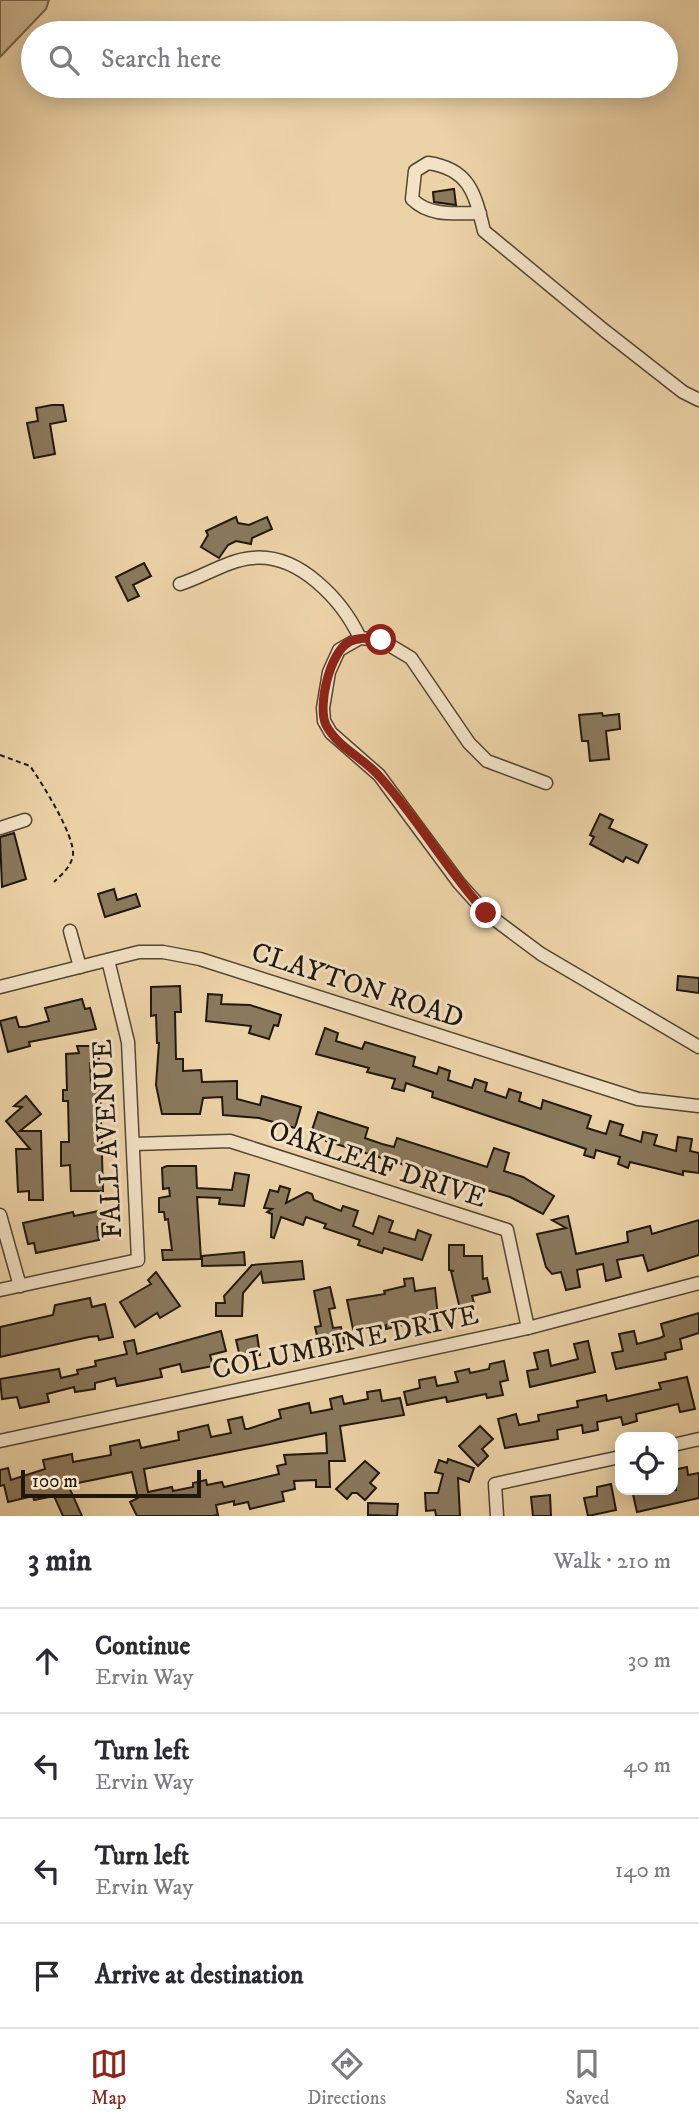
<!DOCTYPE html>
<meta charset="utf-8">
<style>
:root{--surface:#fff;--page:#f2f2f3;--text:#2b2b33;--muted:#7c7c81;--line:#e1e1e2;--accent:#8f2418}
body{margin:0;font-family:"IM FELL DW Pica",serif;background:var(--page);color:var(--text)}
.controls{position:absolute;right:21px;bottom:21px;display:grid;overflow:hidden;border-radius:14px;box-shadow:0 4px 18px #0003}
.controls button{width:63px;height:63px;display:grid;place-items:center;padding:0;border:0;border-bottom:2px solid var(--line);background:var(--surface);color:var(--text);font:35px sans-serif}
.scale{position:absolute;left:21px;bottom:18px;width:180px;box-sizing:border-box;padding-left:7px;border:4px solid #20170c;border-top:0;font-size:19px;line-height:24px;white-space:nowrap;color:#20170c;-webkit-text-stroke:5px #f3e2c6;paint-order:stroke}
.stop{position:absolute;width:21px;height:21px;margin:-16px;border:5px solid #8f2418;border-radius:50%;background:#fff}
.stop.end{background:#8f2418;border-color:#fff;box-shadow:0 2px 7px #0008}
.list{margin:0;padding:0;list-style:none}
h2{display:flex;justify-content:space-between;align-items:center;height:91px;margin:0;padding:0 28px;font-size:30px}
h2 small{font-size:23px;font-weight:400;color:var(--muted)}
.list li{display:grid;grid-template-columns:46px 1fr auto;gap:21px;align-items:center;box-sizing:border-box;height:105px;padding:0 28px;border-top:2px solid var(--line)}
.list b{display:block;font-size:26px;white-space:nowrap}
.list p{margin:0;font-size:23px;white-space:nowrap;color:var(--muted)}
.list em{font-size:23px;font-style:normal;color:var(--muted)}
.icon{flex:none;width:38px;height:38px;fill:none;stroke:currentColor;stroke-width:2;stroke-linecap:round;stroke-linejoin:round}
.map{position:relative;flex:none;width:699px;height:1516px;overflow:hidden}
.search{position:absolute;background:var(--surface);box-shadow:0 4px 18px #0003;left:21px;right:21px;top:21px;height:77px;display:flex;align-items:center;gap:18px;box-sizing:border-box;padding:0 24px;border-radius:38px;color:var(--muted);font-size:26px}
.sheet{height:511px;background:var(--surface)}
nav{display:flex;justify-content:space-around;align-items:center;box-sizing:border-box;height:98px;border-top:2px solid var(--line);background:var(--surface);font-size:19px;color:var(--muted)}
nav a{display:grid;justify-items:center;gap:4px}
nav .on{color:var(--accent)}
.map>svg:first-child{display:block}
.green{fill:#c9b38d;stroke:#74654c;stroke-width:2}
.building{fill:#8a795d;stroke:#20170c;stroke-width:2;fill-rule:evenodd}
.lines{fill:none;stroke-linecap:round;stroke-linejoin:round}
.minor-casing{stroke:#534633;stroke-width:15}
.path{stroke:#20170c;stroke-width:2;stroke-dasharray:5 3.5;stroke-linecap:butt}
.minor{stroke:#f3e2c6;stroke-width:12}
.route{stroke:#8f2418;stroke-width:9}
.labels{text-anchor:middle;stroke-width:6;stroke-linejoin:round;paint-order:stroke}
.street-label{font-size:28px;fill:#20170c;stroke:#f3e2c6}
</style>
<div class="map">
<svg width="699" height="1516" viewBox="0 0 699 1516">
<rect width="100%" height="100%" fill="#ecd3a7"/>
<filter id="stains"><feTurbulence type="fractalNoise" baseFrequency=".00286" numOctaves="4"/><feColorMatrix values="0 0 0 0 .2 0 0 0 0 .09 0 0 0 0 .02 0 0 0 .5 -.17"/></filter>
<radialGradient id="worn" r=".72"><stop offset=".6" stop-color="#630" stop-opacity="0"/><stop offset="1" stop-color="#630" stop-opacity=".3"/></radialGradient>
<polygon class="green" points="0,0 49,0 46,9 0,57"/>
<g class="building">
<polygon points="454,189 456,205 434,202 433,192"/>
<polygon points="52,405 63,405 66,421 50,424 55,454 34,458 27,423 38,421 36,408"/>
<polygon points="236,517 238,523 249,525 267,517 272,529 252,538 251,544 236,541 228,545 219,558 201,547 208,535 206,531"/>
<polygon points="144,563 151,576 133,585 139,596 128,601 116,577"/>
<polygon points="602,713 603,716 619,714 620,729 606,731 609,759 590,761 588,741 582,741 579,715"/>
<polygon points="600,814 613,820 609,828 647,845 638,863 626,857 623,862 590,844 594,837 590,835"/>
<polygon points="14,833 26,879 2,887 0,837"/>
<polygon points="114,889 117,900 136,894 140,906 105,917 98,894"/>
<polygon points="678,976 699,978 699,993 677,990"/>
<polygon points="180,986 181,1012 175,1012 176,1059 183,1059 183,1071 201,1070 202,1082 237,1081 237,1099 260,1105 262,1096 301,1107 295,1128 259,1118 223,1115 222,1097 203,1098 200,1114 162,1114 156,1085 159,1043 157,1043 156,1015 151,1016 151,987"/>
<polygon points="208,994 222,995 221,1004 250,1005 281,1015 278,1026 274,1025 269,1039 249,1033 251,1026 206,1021"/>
<polygon points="82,999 85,1009 90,1008 96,1029 29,1042 30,1046 8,1052 0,1021 16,1017 19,1027 25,1027 49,1021 45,1008"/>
<polygon points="325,1028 338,1033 336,1041 362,1049 365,1042 415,1057 413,1066 437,1074 439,1067 450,1071 448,1080 472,1088 475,1079 487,1083 485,1091 506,1098 509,1089 521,1093 519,1101 541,1109 543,1100 591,1116 587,1128 606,1134 610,1121 623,1125 620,1135 641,1142 643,1132 657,1135 654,1145 676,1151 678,1137 692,1139 690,1151 699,1153 699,1173 683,1171 683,1175 630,1162 628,1168 618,1164 620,1157 596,1150 594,1158 584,1155 586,1149 432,1097 433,1092 406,1083 404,1091 392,1088 395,1079 367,1072 369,1068 316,1054"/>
<polygon points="77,1046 99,1046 99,1062 90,1063 91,1083 100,1083 103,1191 71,1191 70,1165 61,1166 61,1142 69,1142 68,1101 63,1101 63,1090 67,1090 66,1054 79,1053"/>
<polygon points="26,1096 41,1114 20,1131 41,1131 43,1200 29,1200 29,1191 18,1192 16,1149 30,1149 6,1121 22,1107 14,1106"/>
<polygon points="318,1112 368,1128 365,1138 382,1144 394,1147 397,1138 487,1167 494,1148 509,1153 504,1171 523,1177 554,1196 543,1214 510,1197 326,1141 326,1139 311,1133"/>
<polygon points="167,1166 196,1166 197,1188 232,1190 235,1173 249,1175 244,1206 219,1204 220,1198 197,1197 201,1259 163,1260 162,1250 172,1250 168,1219 165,1220 164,1212 159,1212 159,1198 170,1196 169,1188 163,1189 162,1168"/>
<polygon points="280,1186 290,1189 286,1203 307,1192 312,1194 314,1200 341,1211 343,1206 358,1211 353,1226 373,1234 379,1216 393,1221 389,1232 415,1240 418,1230 431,1235 422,1260 384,1248 382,1253 358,1245 360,1240 324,1228 326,1224 306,1217 303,1225 281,1217 274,1238 271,1237 272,1214 267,1212 272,1209 264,1208 270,1190 278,1192"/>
<polygon points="104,1210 107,1226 97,1227 99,1240 36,1253 34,1243 28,1244 23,1223 73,1212 74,1216"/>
<polygon points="568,1216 576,1254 628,1242 627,1232 650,1226 652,1234 699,1220 699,1255 648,1271 643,1255 617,1260 621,1277 606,1281 603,1264 577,1270 580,1287 566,1290 561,1272 552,1274 546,1267 537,1234 566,1228 552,1220"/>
<polygon points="449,1245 464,1245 464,1256 482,1256 483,1279 487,1278 490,1292 472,1296 475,1306 460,1309 451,1271 454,1271 449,1270"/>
<polygon points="244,1252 245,1265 202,1266 202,1256"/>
<polygon points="302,1261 304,1279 263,1283 261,1272 243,1293 242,1316 216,1316 216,1303 225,1303 224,1296 252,1265"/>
<polygon points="156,1272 180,1306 160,1318 157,1313 135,1327 120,1302 151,1284 148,1280"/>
<polygon points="413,1278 415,1291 435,1288 438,1317 386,1329 386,1325 371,1329 370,1325 353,1329 347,1300 385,1294 384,1291 405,1286 404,1279"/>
<polygon points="330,1287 335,1308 329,1309 333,1328 341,1327 345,1343 320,1348 315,1327 321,1326 314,1291"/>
<polygon points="90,1298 92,1307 105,1304 113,1337 99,1340 98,1336 89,1337 0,1357 0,1327 53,1315 55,1305"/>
<polygon points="699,1313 699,1333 680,1339 682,1349 665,1353 666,1359 616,1369 612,1353 623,1351 619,1334 634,1331 637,1344 660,1338 664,1336 661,1324"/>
<polygon points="221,1331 226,1351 210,1355 213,1366 182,1372 180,1364 160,1369 162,1377 117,1386 115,1378 95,1383 95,1389 75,1392 74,1387 47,1394 49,1402 20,1408 17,1397 2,1399 0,1379 59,1369 61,1378 78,1374 77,1370 96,1366 95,1361 127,1354 124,1342 134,1340 137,1354"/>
<polygon points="257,1335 260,1355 240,1357 236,1340"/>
<polygon points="588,1341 595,1372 530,1387 527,1371 538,1369 534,1353 548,1350 551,1366 578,1359 574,1344"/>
<polygon points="504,1361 508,1380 500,1382 503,1395 487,1398 486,1394 447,1402 446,1397 407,1405 404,1392 420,1388 419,1380 435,1377 437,1386 458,1382 455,1372 469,1369 470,1373 489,1369 490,1364"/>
<polygon points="687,1377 695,1409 680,1412 678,1404 636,1414 637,1421 623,1425 621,1417 597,1422 598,1430 583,1433 582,1425 557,1430 558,1439 505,1448 498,1419 516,1414 519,1425 539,1421 538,1415 578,1407 577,1401 606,1395 607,1401 661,1389 659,1383"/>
<path d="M380 1390 382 1401 400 1398 404 1415 340 1426 345 1461H329L330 1487H316V1480L294 1481 295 1489 282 1492 284 1501 250 1509 248 1502 234 1505V1501L216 1505 218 1515 212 1516H137L130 1502 138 1498 132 1472 68 1485 82 1516H63L54 1496 34 1500 33 1496 8 1502 4 1485 0 1486V1470L8 1468 11 1480 45 1469 43 1460 72 1454 73 1462 111 1455 110 1446 139 1440 141 1448 179 1440 178 1432 208 1425 211 1437 231 1433 228 1420 242 1417 245 1429H248L281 1418 279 1410 309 1403 311 1413 332 1409 330 1399 342 1396 344 1404 368 1399 367 1392ZM326 1433 327 1453 284 1455 286 1464 277 1466 279 1474 224 1487 222 1482 207 1485 206 1480 193 1483V1487L173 1491 172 1487 148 1492 144 1469Z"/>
<polygon points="480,1426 493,1439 482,1449 488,1456 478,1466 459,1446"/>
<polygon points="448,1459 474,1468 469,1482 458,1478 460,1516 436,1516 435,1510 426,1511 425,1493 438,1493 443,1474 435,1472 439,1460 447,1463"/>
<polygon points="365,1461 379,1473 370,1483 376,1488 365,1500 357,1493 352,1493 347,1499 336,1489"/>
<polygon points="687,1467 688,1475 699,1473 699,1498 637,1512 632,1490 676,1490 673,1470"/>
<polygon points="611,1484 616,1510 588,1516 584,1498 597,1496 597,1487"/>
<polygon points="550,1495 551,1516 533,1516 531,1497"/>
<polygon points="368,1503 398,1504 397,1516 368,1515"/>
</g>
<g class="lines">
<defs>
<g id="minor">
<path d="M480 213C455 213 430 217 412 199L415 171 428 163C470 169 475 194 484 231L605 331 683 392 699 400"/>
<path d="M180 584C203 577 228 560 252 558 299 553 342 600 360 638"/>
<polyline points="546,783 487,761 469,743 411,658 381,640 360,638 339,650 329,672 323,708 324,721 331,733 379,775 459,883 486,913 541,954 699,1047"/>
<polyline points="0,828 25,820"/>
<polyline points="70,931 80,967"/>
<polyline points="0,987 139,952 163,952 200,959 638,1099 699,1106"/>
<polyline points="134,1144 230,1141 507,1230 528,1328"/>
<polyline points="0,1215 20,1286"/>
<polyline points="0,1290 138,1260 128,1042 108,960"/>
<polyline points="0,1441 528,1328 699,1283"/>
<polyline points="673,1445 699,1439"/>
<polyline points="497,1516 495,1484 620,1457"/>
</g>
</defs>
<use href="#minor" class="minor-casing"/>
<path class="path" d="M0 755 30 766C42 783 75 836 73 855 71 867 62 874 54 882"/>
<use href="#minor" class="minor"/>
</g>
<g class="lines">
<path class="route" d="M381 640C370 639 359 636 349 642 330 652 317 706 326 725 338 748 364 758 380 777 418 819 447 870 486 913"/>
</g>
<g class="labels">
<g class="street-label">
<text transform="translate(358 984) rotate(18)" y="10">CLAYTON ROAD</text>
<text transform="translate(106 1139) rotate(-93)" y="10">FALL AVENUE</text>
<text transform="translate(378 1163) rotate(18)" y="10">OAKLEAF DRIVE</text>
<text transform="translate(345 1341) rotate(-12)" y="10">COLUMBINE DRIVE</text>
</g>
</g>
<rect width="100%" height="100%" filter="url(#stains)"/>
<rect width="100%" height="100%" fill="url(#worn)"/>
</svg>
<div class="controls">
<button><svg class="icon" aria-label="locate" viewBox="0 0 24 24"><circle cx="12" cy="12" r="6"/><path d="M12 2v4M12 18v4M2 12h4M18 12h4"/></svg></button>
</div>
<div class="scale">100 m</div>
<div class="stop" style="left:381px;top:640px"></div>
<div class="stop end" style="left:486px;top:913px"></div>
<div class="search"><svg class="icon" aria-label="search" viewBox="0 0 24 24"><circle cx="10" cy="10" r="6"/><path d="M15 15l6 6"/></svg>Search here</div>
</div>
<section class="sheet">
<h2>3 min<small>Walk · 210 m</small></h2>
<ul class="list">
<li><svg class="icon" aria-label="ahead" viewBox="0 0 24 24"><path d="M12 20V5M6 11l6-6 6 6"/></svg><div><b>Continue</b><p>Ervin Way</p></div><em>30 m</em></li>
<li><svg class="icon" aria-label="left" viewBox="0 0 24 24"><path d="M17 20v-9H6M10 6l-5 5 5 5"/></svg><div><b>Turn left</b><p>Ervin Way</p></div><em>40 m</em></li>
<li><svg class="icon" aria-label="left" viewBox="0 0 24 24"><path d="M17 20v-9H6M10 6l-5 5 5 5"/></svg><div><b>Turn left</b><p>Ervin Way</p></div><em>140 m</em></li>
<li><svg class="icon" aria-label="arrive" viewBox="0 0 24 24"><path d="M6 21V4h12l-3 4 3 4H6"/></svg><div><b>Arrive at destination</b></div></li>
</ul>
</section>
<nav>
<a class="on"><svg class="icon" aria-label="map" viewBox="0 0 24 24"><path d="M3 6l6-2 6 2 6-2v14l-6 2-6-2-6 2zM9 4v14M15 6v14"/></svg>Map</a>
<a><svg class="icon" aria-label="directions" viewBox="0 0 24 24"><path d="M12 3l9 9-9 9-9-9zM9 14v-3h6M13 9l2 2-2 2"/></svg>Directions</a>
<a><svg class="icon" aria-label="saved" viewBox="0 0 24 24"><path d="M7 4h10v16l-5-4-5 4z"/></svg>Saved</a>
</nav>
